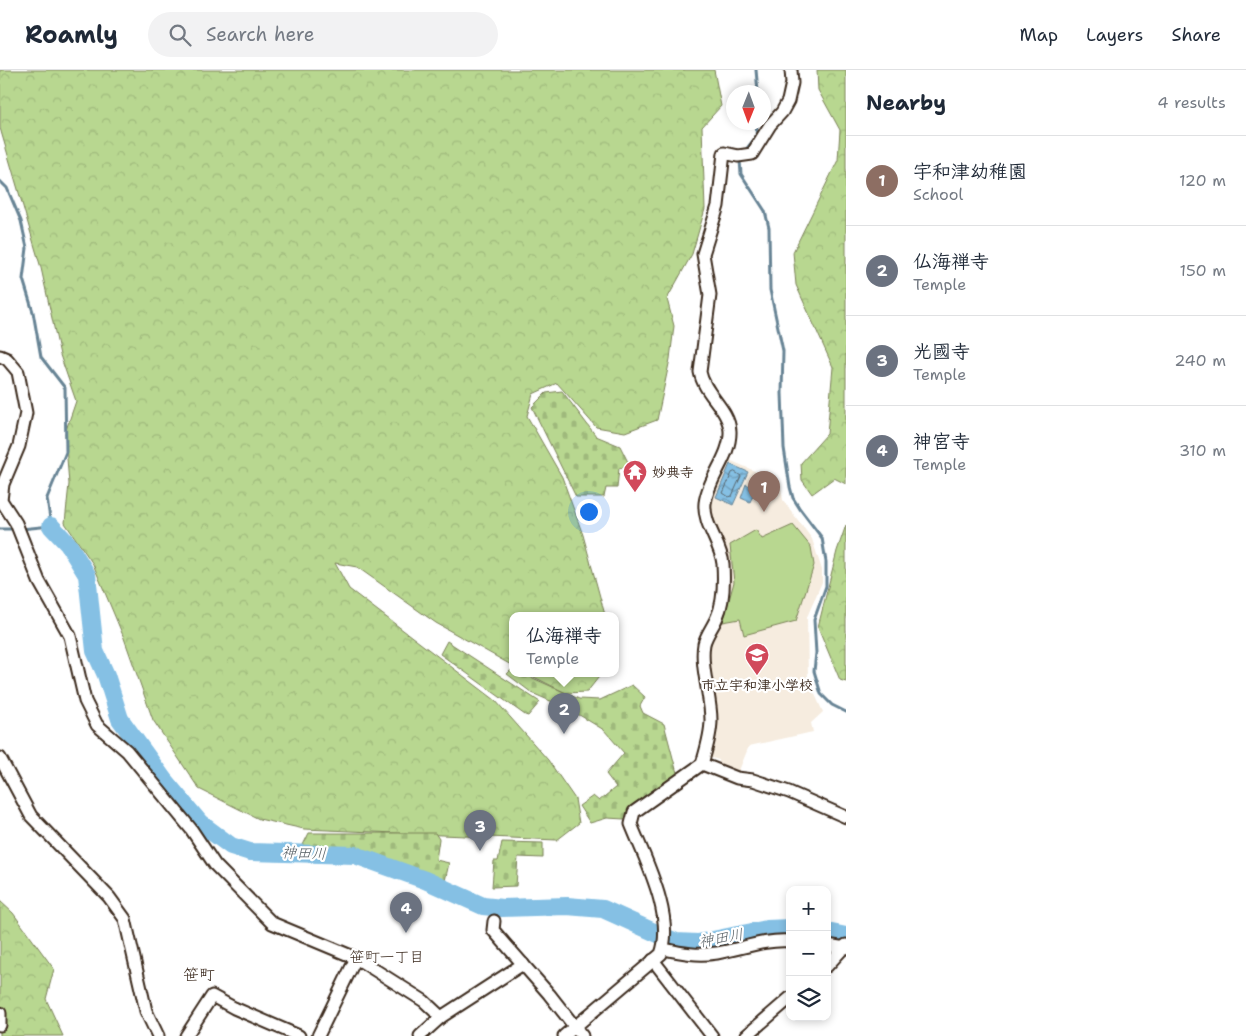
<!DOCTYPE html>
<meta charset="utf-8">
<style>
:root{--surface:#fff;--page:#f2f2f3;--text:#1f2937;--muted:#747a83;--line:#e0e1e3;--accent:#db2777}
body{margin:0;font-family:"Shantell Sans","Klee One",sans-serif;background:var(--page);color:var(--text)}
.controls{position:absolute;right:15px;bottom:15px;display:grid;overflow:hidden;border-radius:10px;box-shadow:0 2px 8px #0003}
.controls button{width:45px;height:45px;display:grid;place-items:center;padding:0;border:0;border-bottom:1px solid var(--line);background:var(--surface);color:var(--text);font:25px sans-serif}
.compass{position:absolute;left:726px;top:15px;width:45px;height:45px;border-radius:50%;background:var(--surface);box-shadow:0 2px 8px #0003;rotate:181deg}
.you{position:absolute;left:588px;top:441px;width:18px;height:18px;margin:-12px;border:4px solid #fff;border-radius:50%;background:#1a73e8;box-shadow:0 0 0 8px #1a73e833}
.badge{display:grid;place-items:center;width:32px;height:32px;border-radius:50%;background:var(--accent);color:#fff;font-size:16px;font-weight:700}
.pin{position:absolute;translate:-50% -41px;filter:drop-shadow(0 1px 2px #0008)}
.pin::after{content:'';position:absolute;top:26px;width:18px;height:15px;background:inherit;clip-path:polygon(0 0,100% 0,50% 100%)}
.popup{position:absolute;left:509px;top:542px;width:110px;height:65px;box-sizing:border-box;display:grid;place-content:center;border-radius:10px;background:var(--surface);filter:drop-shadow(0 1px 4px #0005);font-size:16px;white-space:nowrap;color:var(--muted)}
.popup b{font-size:19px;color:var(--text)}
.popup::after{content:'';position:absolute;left:50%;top:100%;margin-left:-10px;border:10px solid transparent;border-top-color:var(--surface)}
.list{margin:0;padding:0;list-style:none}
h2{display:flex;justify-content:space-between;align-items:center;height:65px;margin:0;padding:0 20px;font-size:21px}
h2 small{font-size:16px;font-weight:400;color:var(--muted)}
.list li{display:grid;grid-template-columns:32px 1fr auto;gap:15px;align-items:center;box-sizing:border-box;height:90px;padding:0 20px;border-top:1px solid var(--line)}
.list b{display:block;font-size:19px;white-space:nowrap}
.list p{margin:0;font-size:16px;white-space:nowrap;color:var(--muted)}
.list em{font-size:16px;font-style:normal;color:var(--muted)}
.icon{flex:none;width:28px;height:28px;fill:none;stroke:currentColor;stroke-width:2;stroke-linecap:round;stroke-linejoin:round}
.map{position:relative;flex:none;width:846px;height:966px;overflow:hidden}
header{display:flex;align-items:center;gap:30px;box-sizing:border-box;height:70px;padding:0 25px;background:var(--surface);border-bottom:1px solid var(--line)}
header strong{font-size:24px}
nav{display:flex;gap:28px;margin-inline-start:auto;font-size:18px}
.search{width:350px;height:45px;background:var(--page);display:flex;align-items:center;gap:12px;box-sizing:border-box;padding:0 18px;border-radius:28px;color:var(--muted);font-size:19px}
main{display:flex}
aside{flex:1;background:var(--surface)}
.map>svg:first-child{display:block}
.built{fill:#f6ecdf}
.forest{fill:url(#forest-crowns);stroke:#7a8057}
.cemetery{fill:url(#cemetery-stones);stroke:#7a8057}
.park{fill:#b8d790;stroke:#7a8057}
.water{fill:url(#water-waves);stroke:#678495}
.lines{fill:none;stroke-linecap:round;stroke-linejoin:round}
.shore{stroke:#59666d;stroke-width:1}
.stream{stroke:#678495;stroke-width:3}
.river{stroke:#85c0e4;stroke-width:18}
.street-casing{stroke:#3b2a1e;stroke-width:15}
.street{stroke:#fff;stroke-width:11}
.labels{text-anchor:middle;stroke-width:4.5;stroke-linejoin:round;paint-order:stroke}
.poi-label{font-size:14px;font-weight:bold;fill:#3b2a1e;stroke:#fff;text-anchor:start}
.water-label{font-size:15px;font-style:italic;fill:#555e63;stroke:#fff}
.neighbourhood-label{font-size:15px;fill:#3b2a1e;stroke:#fff}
.quarter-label{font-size:16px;fill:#3b2a1e;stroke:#fff}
</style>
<header>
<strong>Roamly</strong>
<div class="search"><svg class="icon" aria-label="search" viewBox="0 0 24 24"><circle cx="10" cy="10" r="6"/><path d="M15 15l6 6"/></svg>Search here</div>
<nav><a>Map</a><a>Layers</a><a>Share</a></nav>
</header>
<main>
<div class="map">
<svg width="846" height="966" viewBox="0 0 846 966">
<defs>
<pattern id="forest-crowns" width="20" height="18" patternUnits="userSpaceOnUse" patternTransform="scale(1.25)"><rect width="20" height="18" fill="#b8d790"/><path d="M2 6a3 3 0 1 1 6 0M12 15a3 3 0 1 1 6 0" fill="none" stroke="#9fb97c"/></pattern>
<pattern id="cemetery-stones" width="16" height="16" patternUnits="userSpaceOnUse" patternTransform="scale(1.25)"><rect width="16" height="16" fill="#b8d790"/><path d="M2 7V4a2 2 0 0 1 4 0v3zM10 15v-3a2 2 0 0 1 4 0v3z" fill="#9fb97c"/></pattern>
<pattern id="water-waves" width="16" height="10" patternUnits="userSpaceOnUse" patternTransform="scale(1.25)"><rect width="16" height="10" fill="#85c0e4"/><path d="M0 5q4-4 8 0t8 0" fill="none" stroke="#6e9cb8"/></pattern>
</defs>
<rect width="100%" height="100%" fill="#fff"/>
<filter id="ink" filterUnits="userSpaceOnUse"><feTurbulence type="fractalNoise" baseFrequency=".02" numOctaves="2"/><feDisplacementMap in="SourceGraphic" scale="10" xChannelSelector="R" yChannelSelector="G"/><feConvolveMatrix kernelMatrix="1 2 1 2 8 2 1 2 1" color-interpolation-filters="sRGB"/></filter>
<g filter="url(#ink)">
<polygon class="built" points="725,388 780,412 783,430 812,469 822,500 822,512 807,547 808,609 823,642 811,653 813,662 749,676 738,703 718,696 719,690 708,687 717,662 717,638 708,579 724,541 729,510 727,490 709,448 708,432"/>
<g class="forest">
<polygon points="0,0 714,0 721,36 702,57 705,139 692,184 667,229 674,256 670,289 657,350 625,362 596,357 557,313 533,324 527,346 562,407 583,465 605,545 513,545 513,596 436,553 357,497 335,493 349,519 495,630 548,690 575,729 579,753 557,770 304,759 259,749 199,719 153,650 124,568 93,494 65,453 69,414 65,363 76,331 60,285 41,198 0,58"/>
<polygon points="817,0 846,0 846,414 834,408 812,424 802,410 801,393 827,364 833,297 796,215 793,182 838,90 840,60 818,20"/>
<polygon points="846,455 846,612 840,610 818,557 837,481"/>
<polygon points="526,603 602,603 587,622 566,623"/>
<polygon points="0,831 13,843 54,899 46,929 63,966 0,966"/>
</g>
<g class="cemetery">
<polygon points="562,321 596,366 620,376 630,396 619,398 617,418 606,418 604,427 576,427 532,337 546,323"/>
<polygon points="447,571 540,632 528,646 525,645 440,584"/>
<polygon points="513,598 513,603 522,603 579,629 600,630 632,615 645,627 640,636 643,643 664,654 678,707 624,749 607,748 590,753 579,736 593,726 599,731 616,717 606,704 624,683 604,660 571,640 532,623 507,604"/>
<polygon points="309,763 435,763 439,769 436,790 449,793 445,811 376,784 303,775"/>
<polygon points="502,772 543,773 543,788 518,787 516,816 492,817 494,791 498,791"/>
</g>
<polygon class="park" points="793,455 811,477 814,495 796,551 744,565 740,549 723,552 734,512 730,475 756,460 762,469"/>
<g class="water">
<polygon points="730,394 748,402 733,435 716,427"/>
<polygon points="746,414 756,419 750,432 741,428"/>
</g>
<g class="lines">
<polygon class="shore" points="735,402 741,406 732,426 729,427 723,423 732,403"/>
<g class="stream">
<polyline points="756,0 758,22"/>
<polyline points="744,82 756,67 757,52"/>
<polyline points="740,90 741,104 765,141 769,158 770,220 783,281 782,323 784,378 790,417 793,428 800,439 822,468 826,492 826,516 814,550 816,583 814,601 821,624 832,635 846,642"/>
<polyline points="0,111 7,118 21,151 27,178 23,209 33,242 41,287 65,318 66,382 47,428 51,456 21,459"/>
<polyline points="0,459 14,459"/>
</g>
<g class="river">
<polyline points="51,456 68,474 87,505 95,581 106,605 120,649 164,710 200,753 231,776 250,782 355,785 425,810 483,836 502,838 567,836 603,839 676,872 698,873 767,859 790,858"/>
<polyline points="827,862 846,866"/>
</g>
<defs>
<g id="street">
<polyline points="0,286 7,289 18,302 26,343 19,376 3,414 1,430 16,453 39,511 70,566 85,631 97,655 127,681 191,759 215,795 272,853 356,888 424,931 441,947"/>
<polyline points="0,688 31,746 109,827 125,849 146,941 158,966"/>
<polyline points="702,694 737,708 753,710 789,722 846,747"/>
<polyline points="494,851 493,860 549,924 582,966"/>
<polyline points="827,875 846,878"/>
<path d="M664 879C682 883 698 886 717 883 741 879 765 869 790 871"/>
<polyline points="653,890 712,966"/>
<polyline points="827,896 846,875"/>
<polyline points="0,943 0,955"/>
<polyline points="186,966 212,926 234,938 299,966"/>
<polyline points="318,966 356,888"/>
<polyline points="420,966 441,947 523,894"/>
<path d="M564 966 661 884C675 847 645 789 631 754L634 742 702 694C706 680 711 665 711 650 711 627 700 596 704 574 706 565 714 555 717 547 724 532 724 510 723 494 721 473 703 455 705 433 708 408 731 386 730 361 729 339 704 324 700 302L710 225 703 184 718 136 724 83 738 86 752 84 770 55 782 42 788 31 792 13 791 0"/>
<polyline points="746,966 790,928"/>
</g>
</defs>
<use href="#street" class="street-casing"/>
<use href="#street" class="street"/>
</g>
</g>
<defs>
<symbol id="temple-pin" viewBox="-11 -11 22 30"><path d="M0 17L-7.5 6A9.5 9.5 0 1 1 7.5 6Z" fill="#d1495b" stroke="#fff"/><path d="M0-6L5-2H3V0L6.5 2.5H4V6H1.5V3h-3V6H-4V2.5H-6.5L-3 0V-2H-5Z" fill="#fff"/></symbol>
<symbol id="school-pin" viewBox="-11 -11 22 30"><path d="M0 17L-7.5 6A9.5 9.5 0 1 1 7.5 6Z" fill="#d1495b" stroke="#fff"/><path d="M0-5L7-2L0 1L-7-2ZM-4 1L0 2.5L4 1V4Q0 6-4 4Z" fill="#fff"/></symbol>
</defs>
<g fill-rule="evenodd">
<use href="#temple-pin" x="621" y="388" width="28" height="38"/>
<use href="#school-pin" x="743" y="571" width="28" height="38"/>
</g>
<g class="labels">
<g class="poi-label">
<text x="652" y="407">妙典寺</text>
<text x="757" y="620" text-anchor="middle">市立宇和津小学校</text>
</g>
<g class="water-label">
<text transform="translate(304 783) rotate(2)" y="5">神田川</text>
<text transform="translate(721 868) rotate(-10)" y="5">神田川</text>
</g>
<g class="neighbourhood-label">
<text x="387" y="892">笹町一丁目</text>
</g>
<g class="quarter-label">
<text x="199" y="910">笹町</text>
</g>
</g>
</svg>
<div class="controls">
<button>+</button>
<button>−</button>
<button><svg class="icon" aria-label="layers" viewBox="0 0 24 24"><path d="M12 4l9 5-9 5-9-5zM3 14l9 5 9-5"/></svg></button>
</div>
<svg class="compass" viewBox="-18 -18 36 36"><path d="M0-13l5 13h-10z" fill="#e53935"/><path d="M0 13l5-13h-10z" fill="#747a83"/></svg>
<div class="you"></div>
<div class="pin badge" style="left:764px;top:442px;background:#8d6e63">1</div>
<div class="pin badge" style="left:564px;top:664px;background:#6b7280">2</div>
<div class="popup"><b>仏海禅寺</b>Temple</div>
<div class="pin badge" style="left:480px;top:781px;background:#6b7280">3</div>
<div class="pin badge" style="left:406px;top:863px;background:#6b7280">4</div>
</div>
<aside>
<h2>Nearby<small>4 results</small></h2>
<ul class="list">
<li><span class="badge" style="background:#8d6e63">1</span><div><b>宇和津幼稚園</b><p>School</p></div><em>120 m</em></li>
<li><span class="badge" style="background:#6b7280">2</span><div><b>仏海禅寺</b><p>Temple</p></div><em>150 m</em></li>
<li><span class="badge" style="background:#6b7280">3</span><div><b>光國寺</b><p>Temple</p></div><em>240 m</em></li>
<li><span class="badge" style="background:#6b7280">4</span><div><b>神宮寺</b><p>Temple</p></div><em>310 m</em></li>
</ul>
</aside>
</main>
